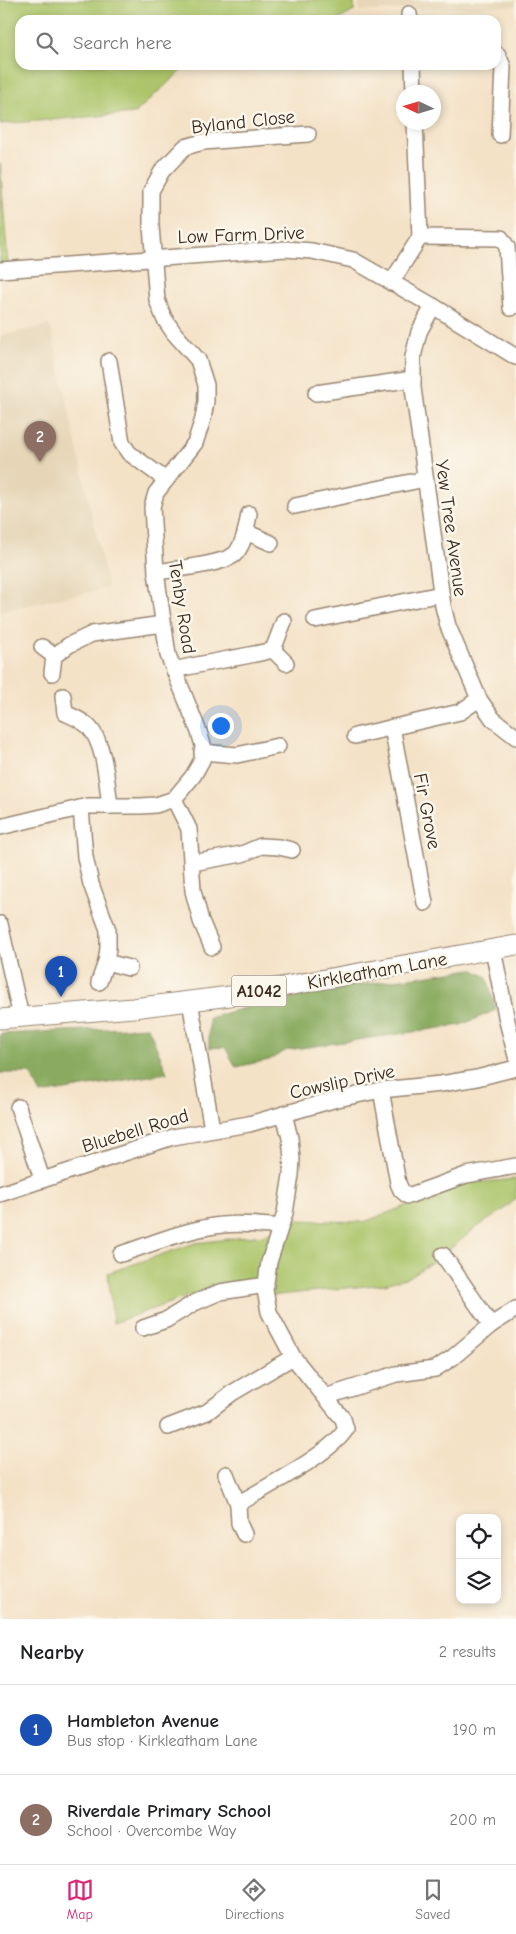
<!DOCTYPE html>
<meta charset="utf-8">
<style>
:root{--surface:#fff;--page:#f6f6f6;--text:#202124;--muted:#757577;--line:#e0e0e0;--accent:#db2777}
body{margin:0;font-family:"Comic Neue",sans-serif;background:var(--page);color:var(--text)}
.controls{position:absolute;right:15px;bottom:15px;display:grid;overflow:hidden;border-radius:10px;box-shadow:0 2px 8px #0003}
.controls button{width:45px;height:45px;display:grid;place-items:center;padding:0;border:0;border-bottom:1px solid var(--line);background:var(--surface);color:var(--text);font:25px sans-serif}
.compass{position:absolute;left:396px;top:85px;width:45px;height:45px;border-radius:50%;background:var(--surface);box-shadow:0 2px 8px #0003;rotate:274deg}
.you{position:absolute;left:220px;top:725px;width:18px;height:18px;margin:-12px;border:4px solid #fff;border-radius:50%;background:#1a73e8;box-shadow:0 0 0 8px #1a73e833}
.badge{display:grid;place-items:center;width:32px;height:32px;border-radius:50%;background:var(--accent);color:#fff;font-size:16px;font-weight:700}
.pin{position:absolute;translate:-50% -41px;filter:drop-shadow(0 1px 2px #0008)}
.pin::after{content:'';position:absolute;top:26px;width:18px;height:15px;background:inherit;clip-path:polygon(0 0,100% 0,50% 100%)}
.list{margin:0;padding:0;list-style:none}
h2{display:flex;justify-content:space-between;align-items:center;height:65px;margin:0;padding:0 20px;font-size:21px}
h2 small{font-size:16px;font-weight:400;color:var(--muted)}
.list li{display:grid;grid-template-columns:32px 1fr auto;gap:15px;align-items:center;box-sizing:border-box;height:90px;padding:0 20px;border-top:1px solid var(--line)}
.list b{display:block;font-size:19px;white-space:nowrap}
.list p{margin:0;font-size:16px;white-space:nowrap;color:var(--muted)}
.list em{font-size:16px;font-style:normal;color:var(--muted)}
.icon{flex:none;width:28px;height:28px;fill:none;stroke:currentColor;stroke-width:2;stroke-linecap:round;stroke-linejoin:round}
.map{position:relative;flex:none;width:516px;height:1619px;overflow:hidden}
.search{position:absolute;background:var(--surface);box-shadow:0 2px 8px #0003;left:15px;right:15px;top:15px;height:55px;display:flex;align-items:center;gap:12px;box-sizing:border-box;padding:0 18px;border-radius:15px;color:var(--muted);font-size:19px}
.sheet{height:245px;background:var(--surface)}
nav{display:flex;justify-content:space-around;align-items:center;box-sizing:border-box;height:70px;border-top:1px solid var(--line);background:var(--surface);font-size:14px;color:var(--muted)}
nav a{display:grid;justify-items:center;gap:2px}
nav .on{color:var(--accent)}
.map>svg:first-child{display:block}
.built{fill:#e6d6b7}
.green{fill:#acc56b;stroke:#747844}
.forest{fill:#89aa5f;stroke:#626a3e}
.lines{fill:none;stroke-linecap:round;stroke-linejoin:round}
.minor-casing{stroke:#988672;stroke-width:18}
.major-casing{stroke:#988672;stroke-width:21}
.minor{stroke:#fff;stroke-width:15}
.major{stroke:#fff;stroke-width:19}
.labels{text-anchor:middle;stroke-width:5;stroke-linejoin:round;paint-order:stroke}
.shield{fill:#fbf7ec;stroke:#75685c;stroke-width:1}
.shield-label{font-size:18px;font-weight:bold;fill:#3b2a1e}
.street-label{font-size:19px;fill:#3b2a1e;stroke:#fbf7ec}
</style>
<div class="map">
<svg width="516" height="1619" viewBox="0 0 516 1619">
<rect width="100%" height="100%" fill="#fbf7ec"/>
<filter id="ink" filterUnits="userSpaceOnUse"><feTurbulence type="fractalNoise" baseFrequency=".02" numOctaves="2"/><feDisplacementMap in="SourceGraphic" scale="10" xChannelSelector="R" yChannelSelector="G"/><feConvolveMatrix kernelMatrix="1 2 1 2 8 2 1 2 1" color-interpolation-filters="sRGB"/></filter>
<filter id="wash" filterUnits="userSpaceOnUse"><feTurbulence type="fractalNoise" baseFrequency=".0096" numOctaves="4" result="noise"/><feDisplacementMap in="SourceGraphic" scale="20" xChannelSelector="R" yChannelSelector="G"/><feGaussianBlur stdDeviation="1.12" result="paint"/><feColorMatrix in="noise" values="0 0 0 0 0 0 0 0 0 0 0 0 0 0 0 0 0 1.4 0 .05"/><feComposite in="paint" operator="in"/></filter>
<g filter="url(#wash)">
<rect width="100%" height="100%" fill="#f4e2c7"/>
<g class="built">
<polygon points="359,0 516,0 516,6 359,11"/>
<polygon points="50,325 108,588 0,611 0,336"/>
</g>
<g class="green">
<polygon points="0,0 354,0 354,11 338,20 20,20 20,65 244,65 183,69 135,113 0,124"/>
<polygon points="0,164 8,264 0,264"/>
<polygon points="516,1179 516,1199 502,1211 474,1229 443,1255 409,1277 385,1284 269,1296 270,1278 189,1296 113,1323 108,1273 195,1243 263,1235 294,1220 364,1222 462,1184"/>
</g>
<g class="forest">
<path d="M472 969 487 977 496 1010 461 1025 287 1050 269 1060 236 1067 225 1047 209 1048V1018C295 991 384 982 472 969Z"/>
<polygon points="148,1027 167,1073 41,1094 30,1073 0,1073 0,1034"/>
</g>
</g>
<g filter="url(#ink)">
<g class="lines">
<defs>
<g id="minor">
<polyline points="409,14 410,20"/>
<polyline points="496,55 498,55 503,67 500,135"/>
<polyline points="413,65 414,92"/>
<polyline points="420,237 501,238 507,247 511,308"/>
<polyline points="0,270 286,249 312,251 353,260 433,306 516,357"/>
<polyline points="391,283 420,237 415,122"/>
<polyline points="433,306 419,332 413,357 413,388 443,606 448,626 479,699 493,719 516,737"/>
<polyline points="109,361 122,443 129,453 166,480"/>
<polyline points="316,393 413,379"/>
<polyline points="295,506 425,479"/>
<polyline points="246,532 271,543"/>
<path d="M156 572C174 569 223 565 235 554 244 545 247 526 249 514"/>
<polyline points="315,620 441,594"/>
<polyline points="42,647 54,656"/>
<polyline points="273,650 286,663"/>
<path d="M174 670C207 662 240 658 273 650L284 621"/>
<polyline points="52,673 54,656 69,645 92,634 163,624"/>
<path d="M63 696 65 713C74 717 82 720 89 727 105 744 107 784 110 806"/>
<polyline points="392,727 425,903"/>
<polyline points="355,736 460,712 479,699"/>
<polyline points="202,752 237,755 278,746"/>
<polyline points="174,799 189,829 193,891 201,921 212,947"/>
<polyline points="81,808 85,857 91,884 108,930 108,948 106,962"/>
<polyline points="0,827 88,806 141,806 156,805 174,799 193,776 202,760 203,745 199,732 168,655 156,572 152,507 156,493 195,443 203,419 206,401 206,385 198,360 174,333 164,318 157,300 151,226 151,191 162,171 185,147 203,142 308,134"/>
<polyline points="192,863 242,854 261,846 279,847 292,850"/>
<polyline points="0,924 21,1017"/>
<polyline points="493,949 507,1021 516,1056"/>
<polyline points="99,982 106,962 129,968"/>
<polyline points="190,1001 212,1129"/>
<polyline points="381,1090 398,1183 401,1190 408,1196 466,1175 516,1166"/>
<polyline points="18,1107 42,1179"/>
<polyline points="0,1194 173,1137 249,1124 333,1100 381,1090 441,1084 477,1078 516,1068"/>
<path d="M121 1254C154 1243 187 1229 222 1225 242 1223 261 1225 280 1227"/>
<polyline points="443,1255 491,1325"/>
<polyline points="143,1328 166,1320 194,1303 220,1292 266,1285"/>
<polyline points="325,1397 396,1374 435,1369 452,1358 491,1325 516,1309"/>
<polyline points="168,1427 207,1412 232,1393 293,1357"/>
<polyline points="226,1474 238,1504 239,1523 244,1534"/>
<path d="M238 1504C264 1488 332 1453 346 1429L343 1419 293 1357 269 1312 265 1290 269 1262 285 1213 291 1175 292 1159 290 1138 284 1114"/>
</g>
<polyline id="major" points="0,1019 133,1008 230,996 516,945"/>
</defs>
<use href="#minor" class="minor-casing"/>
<use href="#major" class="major-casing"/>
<use href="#minor" class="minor"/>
<use href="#major" class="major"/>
</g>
</g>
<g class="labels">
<rect class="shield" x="231.5" y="975.5" width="55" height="31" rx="4"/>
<g class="shield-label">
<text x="259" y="997">A1042</text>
</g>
<g class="street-label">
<text transform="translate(243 121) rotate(-6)" y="7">Byland Close</text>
<text transform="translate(241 234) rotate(-2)" y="7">Low Farm Drive</text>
<text transform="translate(452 528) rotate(82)" y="7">Yew Tree Avenue</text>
<text transform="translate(183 607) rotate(81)" y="7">Tenby Road</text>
<text transform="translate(428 811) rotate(79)" y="7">Fir Grove</text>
<text transform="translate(377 970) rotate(-10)" y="7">Kirkleatham Lane</text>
<text transform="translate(342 1081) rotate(-12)" y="7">Cowslip Drive</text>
<text transform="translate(135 1130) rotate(-17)" y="7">Bluebell Road</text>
</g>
</g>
</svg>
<div class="controls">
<button><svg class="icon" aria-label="locate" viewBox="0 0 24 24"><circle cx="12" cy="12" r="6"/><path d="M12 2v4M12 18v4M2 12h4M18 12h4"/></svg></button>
<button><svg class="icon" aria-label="layers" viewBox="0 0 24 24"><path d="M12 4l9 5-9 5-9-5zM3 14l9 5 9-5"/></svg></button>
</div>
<svg class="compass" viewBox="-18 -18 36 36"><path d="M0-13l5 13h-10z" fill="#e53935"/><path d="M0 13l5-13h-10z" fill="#757577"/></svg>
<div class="you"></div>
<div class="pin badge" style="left:61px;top:997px;background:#1a4fb4">1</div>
<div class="pin badge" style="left:40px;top:462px;background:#8d6e63">2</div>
<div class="search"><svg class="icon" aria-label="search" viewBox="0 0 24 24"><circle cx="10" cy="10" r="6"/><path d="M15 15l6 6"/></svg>Search here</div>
</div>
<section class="sheet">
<h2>Nearby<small>2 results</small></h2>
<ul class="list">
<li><span class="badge" style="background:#1a4fb4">1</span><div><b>Hambleton Avenue</b><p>Bus stop · Kirkleatham Lane</p></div><em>190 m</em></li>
<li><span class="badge" style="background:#8d6e63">2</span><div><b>Riverdale Primary School</b><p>School · Overcombe Way</p></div><em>200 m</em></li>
</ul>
</section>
<nav>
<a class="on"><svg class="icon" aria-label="map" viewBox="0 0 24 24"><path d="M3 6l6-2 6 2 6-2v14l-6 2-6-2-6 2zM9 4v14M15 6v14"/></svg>Map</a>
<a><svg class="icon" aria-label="directions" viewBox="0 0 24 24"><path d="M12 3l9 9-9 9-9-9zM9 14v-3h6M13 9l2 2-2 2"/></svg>Directions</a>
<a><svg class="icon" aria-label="saved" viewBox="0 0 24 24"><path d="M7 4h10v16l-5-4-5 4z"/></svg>Saved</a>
</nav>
